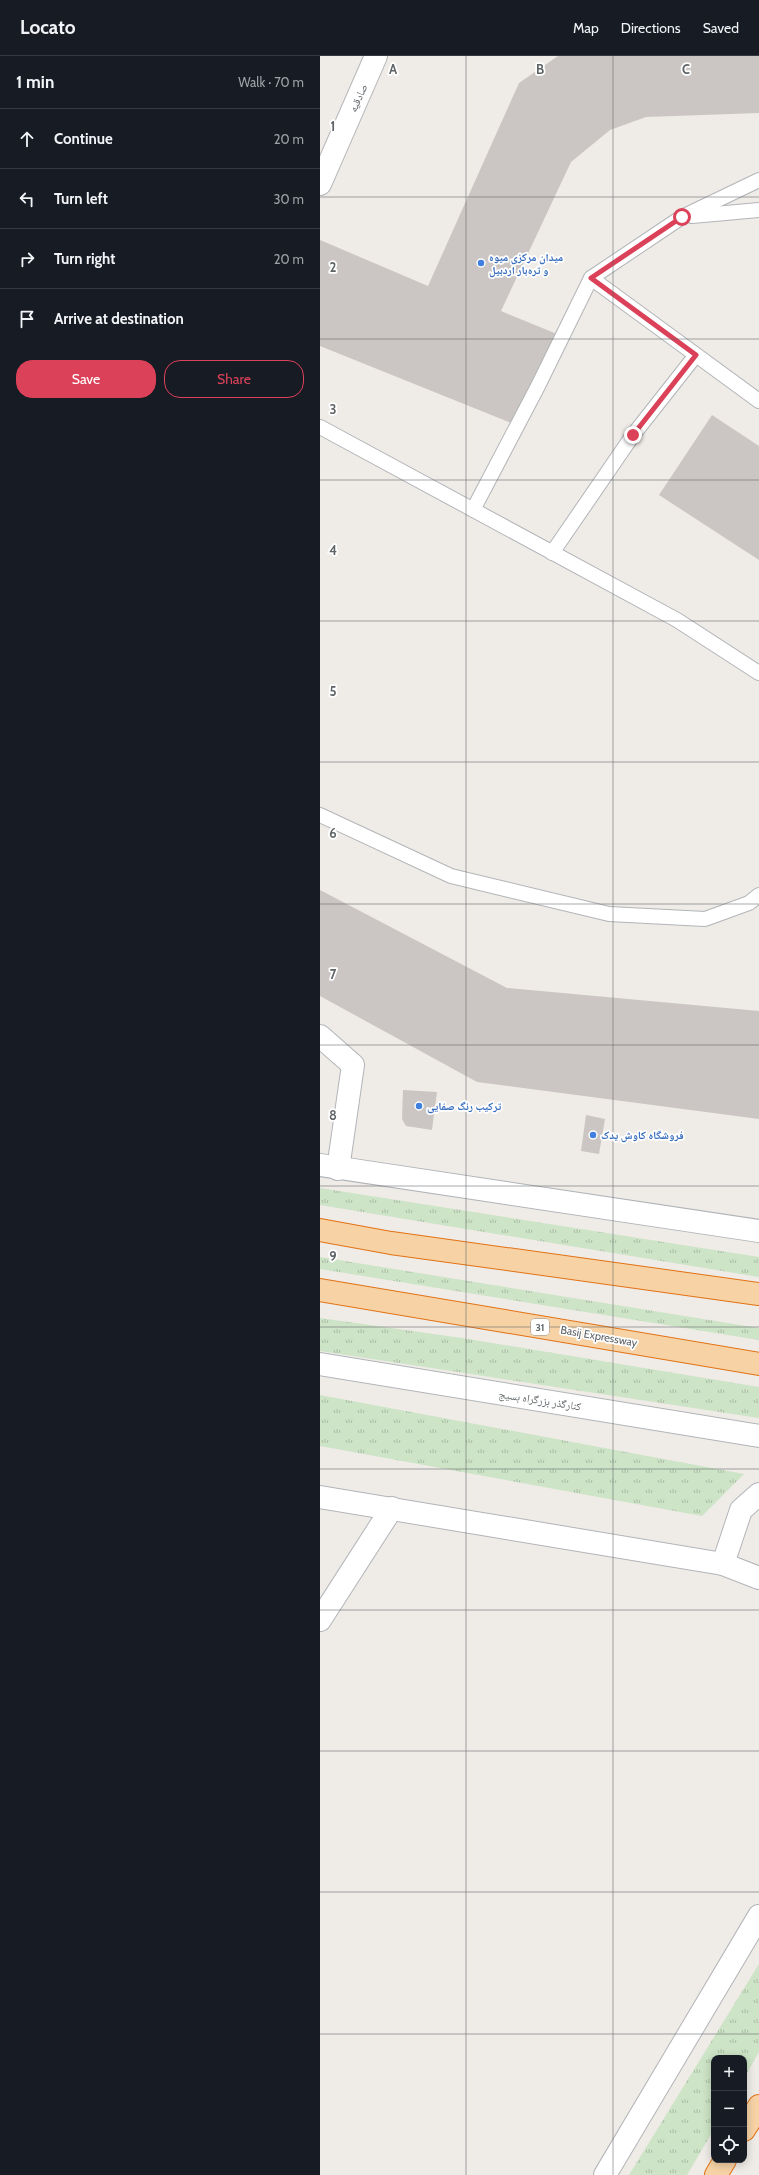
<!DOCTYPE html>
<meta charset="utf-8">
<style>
:root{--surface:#171b24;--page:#20242c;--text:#f1f3f6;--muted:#9ea1a6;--line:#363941;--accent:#db4158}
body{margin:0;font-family:Cabin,"Noto Naskh Arabic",sans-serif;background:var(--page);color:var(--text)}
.controls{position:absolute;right:12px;bottom:12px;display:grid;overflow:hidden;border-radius:8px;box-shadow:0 2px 10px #0003}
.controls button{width:36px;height:36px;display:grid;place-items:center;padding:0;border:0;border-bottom:1px solid var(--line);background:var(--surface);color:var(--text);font:20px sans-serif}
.stop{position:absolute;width:12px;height:12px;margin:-9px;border:3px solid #db4158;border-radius:50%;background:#fff}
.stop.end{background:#db4158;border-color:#fff;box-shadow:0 1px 4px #0008}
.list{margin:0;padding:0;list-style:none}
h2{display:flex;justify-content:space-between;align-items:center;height:52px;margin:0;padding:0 16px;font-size:17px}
h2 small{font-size:13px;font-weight:400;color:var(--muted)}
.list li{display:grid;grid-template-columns:26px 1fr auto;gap:12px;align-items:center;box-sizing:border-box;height:60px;padding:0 16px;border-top:1px solid var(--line)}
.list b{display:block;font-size:15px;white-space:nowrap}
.list em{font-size:13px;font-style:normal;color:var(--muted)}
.actions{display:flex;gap:8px;padding:12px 16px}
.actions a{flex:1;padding:9px 0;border:1px solid var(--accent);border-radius:16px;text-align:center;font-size:14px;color:var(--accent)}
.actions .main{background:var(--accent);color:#fff}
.icon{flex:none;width:22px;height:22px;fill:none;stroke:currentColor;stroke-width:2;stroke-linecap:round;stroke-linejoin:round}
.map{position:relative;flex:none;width:439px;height:2119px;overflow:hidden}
header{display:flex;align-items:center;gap:24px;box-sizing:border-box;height:56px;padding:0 20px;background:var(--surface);border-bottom:1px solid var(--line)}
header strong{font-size:19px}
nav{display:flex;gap:22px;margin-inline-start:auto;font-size:14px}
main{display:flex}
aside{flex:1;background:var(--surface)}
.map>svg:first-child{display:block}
.grass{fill:url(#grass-tufts)}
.building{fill:#cbc6c3}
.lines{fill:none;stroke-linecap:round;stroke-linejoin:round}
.service-casing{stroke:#b2b5b8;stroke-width:16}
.minor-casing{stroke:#b2b5b8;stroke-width:24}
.secondary-casing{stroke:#b1b5b8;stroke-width:24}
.trunk-casing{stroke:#e27214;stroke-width:24}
.service{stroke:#fff;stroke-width:14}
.minor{stroke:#fff;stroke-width:22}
.secondary{stroke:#fff;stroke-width:22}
.trunk{stroke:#f6d2a5;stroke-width:22}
.route{stroke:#db4158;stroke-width:5}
.grid{fill:none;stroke:#5e6366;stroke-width:1;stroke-opacity:0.55}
.shop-dot{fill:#3f7fe0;stroke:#fff;stroke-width:1.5}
.labels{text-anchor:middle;stroke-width:3.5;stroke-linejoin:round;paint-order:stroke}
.shield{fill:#fff;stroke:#8e9294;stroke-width:1}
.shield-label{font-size:10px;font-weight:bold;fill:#5e6366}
.street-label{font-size:11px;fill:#5e6366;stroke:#fff}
.shop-label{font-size:11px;font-weight:bold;fill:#366cbe;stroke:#fff;text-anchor:start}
.grid-label{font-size:13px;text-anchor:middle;font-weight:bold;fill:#5e6366;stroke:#fff;stroke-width:3.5;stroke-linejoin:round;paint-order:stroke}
</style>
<header>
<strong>Locato</strong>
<nav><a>Map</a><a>Directions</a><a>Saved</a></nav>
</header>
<main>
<aside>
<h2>1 min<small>Walk · 70 m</small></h2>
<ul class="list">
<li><svg class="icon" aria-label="ahead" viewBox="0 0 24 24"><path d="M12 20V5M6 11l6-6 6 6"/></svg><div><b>Continue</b></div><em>20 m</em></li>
<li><svg class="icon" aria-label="left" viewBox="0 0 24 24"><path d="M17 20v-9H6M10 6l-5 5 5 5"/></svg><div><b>Turn left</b></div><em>30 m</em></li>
<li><svg class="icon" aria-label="right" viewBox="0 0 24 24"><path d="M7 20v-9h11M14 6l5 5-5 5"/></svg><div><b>Turn right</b></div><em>20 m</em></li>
<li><svg class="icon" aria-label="arrive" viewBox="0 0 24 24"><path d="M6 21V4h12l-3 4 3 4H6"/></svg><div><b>Arrive at destination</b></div></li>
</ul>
<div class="actions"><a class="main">Save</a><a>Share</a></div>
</aside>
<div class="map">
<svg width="439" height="2119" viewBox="0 0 439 2119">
<defs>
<pattern id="grass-tufts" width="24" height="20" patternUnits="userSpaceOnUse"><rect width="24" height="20" fill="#cde4c6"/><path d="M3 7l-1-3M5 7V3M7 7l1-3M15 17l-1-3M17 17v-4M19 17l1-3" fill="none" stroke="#aabca5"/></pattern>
</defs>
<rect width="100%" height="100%" fill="#efebe7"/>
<g class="grass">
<polygon points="0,1132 439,1201 439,1221 0,1149"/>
<polygon points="0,1201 439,1272 439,1284 0,1213"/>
<polygon points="0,1262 142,1282 439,1331 439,1362 0,1295"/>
<polygon points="0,1339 424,1418 382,1460 0,1390"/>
<polygon points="439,1908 439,1996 424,2022 424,2002 394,2002 394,2073 367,2119 309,2119"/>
</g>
<g class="building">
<polygon points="238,0 439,0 439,57 326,61 290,74 251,106 181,255 237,278 196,369 0,290 0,184 108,230 199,27"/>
<polygon points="392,359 439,390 439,504 339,439"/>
<polygon points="0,834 187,932 439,955 439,1063 157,1026 0,940"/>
<polygon points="83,1034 117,1036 112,1074 86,1070 82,1063"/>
<polygon points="266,1059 285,1063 279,1098 261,1095"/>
</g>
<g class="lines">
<defs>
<g id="service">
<polyline points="372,160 439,154"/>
<polyline points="271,222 439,345"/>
<polyline points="0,371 357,564 439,617"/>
<polyline points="153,454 218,330 271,222 362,161 439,124"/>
<polyline points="232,497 313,379 376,299"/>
<polyline points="0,759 131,820 289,858 385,863 429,847 439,839"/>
</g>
<g id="minor">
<polyline points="0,128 56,0"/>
<polyline points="0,980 33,1009 18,1113"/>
<polyline points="0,1441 403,1508 439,1522"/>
<polyline points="403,1508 421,1454 439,1438"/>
<polyline points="0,1564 72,1452"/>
<polyline points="285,2119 439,1860"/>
</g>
<g id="secondary">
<polyline points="0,1109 439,1175"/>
<polyline points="0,1308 439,1380"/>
</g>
<g id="trunk">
<polyline points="0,1174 71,1187 439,1238"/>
<polyline points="0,1234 439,1308"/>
<polyline points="424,2074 439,2050"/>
<polyline points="396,2119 405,2104"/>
</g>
</defs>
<use href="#service" class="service-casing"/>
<use href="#minor" class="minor-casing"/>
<use href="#secondary" class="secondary-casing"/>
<use href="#trunk" class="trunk-casing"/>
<use href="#service" class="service"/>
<use href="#minor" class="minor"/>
<use href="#secondary" class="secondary"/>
<use href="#trunk" class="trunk"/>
</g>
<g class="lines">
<polyline class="route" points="313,379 376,299 271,222 362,161"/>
</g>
<path class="grid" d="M146 0V2119M293 0V2119M0 141H439M0 283H439M0 424H439M0 565H439M0 706H439M0 848H439M0 989H439M0 1130H439M0 1271H439M0 1413H439M0 1554H439M0 1695H439M0 1836H439M0 1978H439"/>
<g class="shop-dot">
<circle cx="161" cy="207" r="4"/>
<circle cx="99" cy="1050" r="4"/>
<circle cx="273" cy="1079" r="4"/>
</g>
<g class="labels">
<rect class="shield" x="211" y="1263" width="18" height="16" rx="3"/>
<g class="shield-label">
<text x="220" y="1275">31</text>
</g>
<g class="street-label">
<text transform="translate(38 42) rotate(-66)" y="4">صادقیه</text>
<text transform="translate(279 1280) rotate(10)" y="4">Basij Expressway</text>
<text transform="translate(220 1344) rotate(9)" y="4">کنارگذر بزرگراه بسیج</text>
</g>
<g class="shop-label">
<text x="169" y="205">میدان مرکزی میوه<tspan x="169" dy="13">و تره‌بار اردبیل</tspan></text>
<text x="107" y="1054">ترکیب رنگ صفایی</text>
<text x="281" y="1083">فروشگاه کاوش یدک</text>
</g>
</g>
<g class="grid-label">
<text x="73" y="18">A</text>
<text x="220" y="18">B</text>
<text x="366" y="18">C</text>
<text x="13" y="75">1</text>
<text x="13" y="216">2</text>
<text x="13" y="358">3</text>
<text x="13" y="499">4</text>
<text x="13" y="640">5</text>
<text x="13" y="782">6</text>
<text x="13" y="923">7</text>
<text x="13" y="1064">8</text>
<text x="13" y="1205">9</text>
</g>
</svg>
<div class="controls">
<button>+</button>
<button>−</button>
<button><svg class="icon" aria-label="locate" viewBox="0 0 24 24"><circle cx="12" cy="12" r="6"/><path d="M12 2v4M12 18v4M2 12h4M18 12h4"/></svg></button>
</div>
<div class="stop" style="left:362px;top:161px"></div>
<div class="stop end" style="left:313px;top:379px"></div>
</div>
</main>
